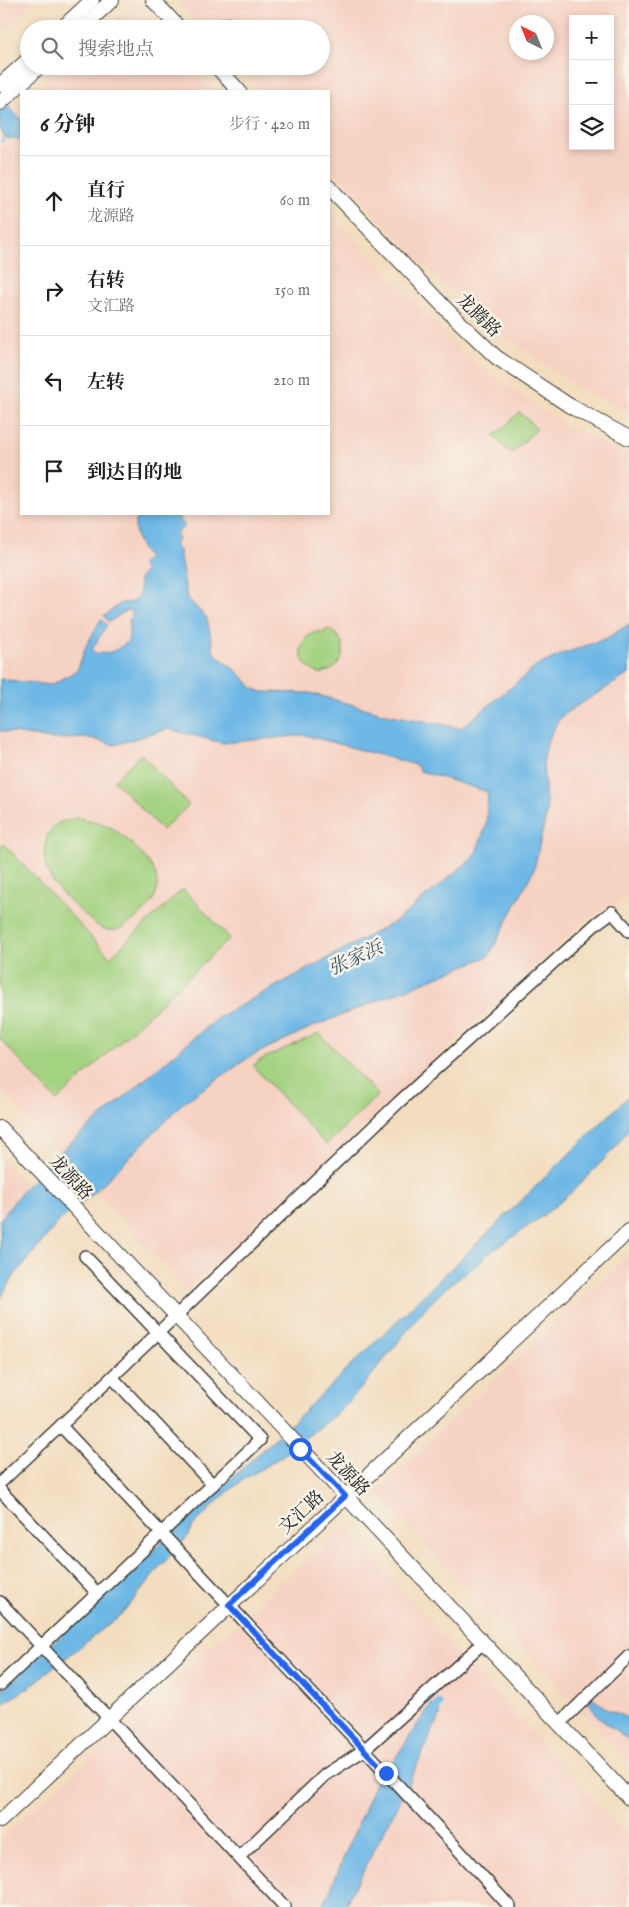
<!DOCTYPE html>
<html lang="zh">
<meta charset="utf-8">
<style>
:root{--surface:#fff;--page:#f2f2f2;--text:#202124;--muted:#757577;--line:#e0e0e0}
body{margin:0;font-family:"IM FELL English","Noto Serif SC",serif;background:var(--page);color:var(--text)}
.controls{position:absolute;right:15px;top:15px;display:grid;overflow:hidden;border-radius:0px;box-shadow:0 2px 8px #0003}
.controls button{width:45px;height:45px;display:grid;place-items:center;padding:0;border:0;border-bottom:1px solid var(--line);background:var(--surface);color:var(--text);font:25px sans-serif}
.compass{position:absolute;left:509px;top:15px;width:45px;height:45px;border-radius:50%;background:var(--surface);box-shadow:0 2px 8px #0003;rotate:317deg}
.stop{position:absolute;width:15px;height:15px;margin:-11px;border:4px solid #2563eb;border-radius:50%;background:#fff}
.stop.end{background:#2563eb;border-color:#fff;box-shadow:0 1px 5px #0008}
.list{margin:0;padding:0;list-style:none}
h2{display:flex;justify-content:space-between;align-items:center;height:65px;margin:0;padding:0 20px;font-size:21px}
h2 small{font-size:16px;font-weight:400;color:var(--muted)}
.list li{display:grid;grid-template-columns:32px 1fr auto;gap:15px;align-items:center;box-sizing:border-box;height:90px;padding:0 20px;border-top:1px solid var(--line)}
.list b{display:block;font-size:19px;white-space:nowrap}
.list p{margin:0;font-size:16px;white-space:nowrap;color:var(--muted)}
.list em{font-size:16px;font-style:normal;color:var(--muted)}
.icon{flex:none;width:28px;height:28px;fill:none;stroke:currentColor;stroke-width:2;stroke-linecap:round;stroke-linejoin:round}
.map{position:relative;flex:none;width:629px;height:1907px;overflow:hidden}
.search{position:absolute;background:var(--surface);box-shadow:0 2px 8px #0003;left:20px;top:20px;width:310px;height:55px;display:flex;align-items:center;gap:12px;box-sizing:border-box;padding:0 18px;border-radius:28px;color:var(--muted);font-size:19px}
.panel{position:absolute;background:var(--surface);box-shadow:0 2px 8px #0003;left:20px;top:90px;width:310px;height:425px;border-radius:0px}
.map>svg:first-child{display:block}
.built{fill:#f6d2c3;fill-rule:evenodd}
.green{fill:#a3d280;stroke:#60774e}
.water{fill:#6eb8e6;stroke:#456a81}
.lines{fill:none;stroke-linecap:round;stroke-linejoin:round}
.stream{stroke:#6eb8e6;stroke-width:2}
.canal{stroke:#6eb8e6;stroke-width:8}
.minor-casing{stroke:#3c3934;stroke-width:14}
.major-casing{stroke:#3c3934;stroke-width:16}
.minor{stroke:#fff;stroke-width:11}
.major{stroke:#fff;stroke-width:14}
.route{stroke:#2563eb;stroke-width:6}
.labels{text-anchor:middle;stroke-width:5;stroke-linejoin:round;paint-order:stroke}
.street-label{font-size:18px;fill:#1c1c1c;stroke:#f7f3e8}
.water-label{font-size:19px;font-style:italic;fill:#3d5a6d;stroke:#f7f3e8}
</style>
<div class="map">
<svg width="629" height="1907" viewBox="0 0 629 1907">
<rect width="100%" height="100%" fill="#f7f3e8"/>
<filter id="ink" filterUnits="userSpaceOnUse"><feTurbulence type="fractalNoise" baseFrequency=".02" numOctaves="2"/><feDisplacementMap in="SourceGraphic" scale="10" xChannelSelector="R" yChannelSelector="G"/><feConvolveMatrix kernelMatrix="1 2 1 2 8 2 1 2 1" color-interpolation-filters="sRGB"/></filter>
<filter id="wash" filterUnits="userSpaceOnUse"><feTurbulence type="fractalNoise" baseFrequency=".0096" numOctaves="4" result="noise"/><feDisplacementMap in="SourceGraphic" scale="20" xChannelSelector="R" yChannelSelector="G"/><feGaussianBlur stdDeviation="1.12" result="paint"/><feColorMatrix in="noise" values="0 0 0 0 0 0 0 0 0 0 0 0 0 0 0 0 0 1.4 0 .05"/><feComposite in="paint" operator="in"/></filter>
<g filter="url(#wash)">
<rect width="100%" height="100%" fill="#f3ddbf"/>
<g class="built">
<polygon points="0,0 37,0 0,33"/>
<path d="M176 0H629V414L573 385 504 336 464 303 413 255 329 164V91H261L238 66H321V29H203ZM573 19H610V146H573ZM516 22H546V52H516Z"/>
<polygon points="132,5 155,29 105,29"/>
<polygon points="64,66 190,66 214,91 36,91"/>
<polygon points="21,105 21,514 329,514 329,212 467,357 557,421 629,456 629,895 605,910 592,916 581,924 187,1290 0,1089 0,124"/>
<polygon points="0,1158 26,1186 0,1220"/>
<polygon points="629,1255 629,1762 375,1492"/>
<polygon points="343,1526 629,1838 629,1907 0,1907 0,1840"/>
</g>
<g class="green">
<polygon points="520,412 537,429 511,454 494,436"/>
<path d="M327 629C343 636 345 645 341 660H340C337 667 331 672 323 672V674C292 669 295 628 325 632Z"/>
<polygon points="141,754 189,805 162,830 114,780"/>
<path d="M76 818C89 819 100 822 112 828 122 833 150 860 154 871 157 876 157 885 157 890 155 904 139 917 128 924 121 930 112 932 104 929 96 926 89 919 83 913 70 902 55 889 48 873 42 860 43 837 54 826 60 821 69 820 76 818Z"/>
<polygon points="4,844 110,957 183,889 230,938 57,1101 0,1039 0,848"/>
<polygon points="319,1033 378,1095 326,1145 253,1066 260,1060"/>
</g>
<g class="water">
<polygon points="0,96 18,117 21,118 21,139 5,138 0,128"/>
<path d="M141 514H182L178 518 185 526 176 534 179 538 174 545 179 551 187 598 207 618 214 653 239 673 253 688 262 692 310 693 386 714 461 728 537 666 560 655 607 638 629 624V674L564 714 558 721 547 742 543 765 547 811 534 869 489 956 312 1027 251 1056 184 1102 94 1193 60 1220 14 1276 0 1300V1220L26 1186 61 1151 217 1018 396 921 474 857 486 826 488 792 420 771 417 766 409 763 305 735 223 743 168 729 114 745 91 738 52 739 0 731V679L50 685 68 676 78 669 85 648 101 619 107 625 92 649 95 653C108 655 119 650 129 640V620L133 611 127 610 109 622 104 616 121 603 133 602 140 593 139 580 145 571 141 564 148 558C139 547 134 535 135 521Z"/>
<polygon points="629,1096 629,1128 613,1150 574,1190 544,1215 484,1257 485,1259 447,1287 426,1307 364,1385 340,1411 282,1456 243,1480 223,1496 192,1527 189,1535 160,1567 123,1613 28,1688 0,1706 0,1692 299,1416"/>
<polygon points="592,1698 606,1708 629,1719 629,1740 600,1719 588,1701"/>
<polygon points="432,1703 441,1713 402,1797 344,1907 323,1907 375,1783 388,1769"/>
</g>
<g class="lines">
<polyline class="stream" points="0,142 5,138"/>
<polyline class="canal" points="432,1717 439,1704"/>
</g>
</g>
<g filter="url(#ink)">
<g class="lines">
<defs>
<g id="minor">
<polyline points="218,29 221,26 228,24 237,29"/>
<polyline points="61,1426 454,1845 510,1907"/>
<polyline points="0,1483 112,1377"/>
<polyline points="213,1485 112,1377 399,1102 597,923 612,912 629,931"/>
<polyline points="0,1490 97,1593"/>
<polyline points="0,1602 285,1907"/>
<polyline points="0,1685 260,1440 85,1256"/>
<polyline points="559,1724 629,1656"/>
<polyline points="239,1857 325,1775 364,1750 483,1643"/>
</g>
<g id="major">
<polyline points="153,0 180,29"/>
<polyline points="61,29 92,0"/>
<polyline points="81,29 112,0"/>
<polyline points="216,66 239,91"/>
<polyline points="0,85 29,59"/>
<polyline points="0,103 40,66"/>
<polyline points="329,187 450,313 496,357 570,406 629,438"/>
<polyline points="0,1128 629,1798"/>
<polyline points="0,1821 629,1231"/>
</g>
</defs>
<use href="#minor" class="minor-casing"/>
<use href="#major" class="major-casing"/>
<use href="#minor" class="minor"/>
<use href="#major" class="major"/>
</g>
</g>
<g class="lines" filter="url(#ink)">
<polyline class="route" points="300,1449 345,1496 229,1605 386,1773"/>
</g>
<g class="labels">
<g class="street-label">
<text transform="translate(479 315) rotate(44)" y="6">龙腾路</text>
<text transform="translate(71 1177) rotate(47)" y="6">龙源路</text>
<text transform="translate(348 1473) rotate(47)" y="6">龙源路</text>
<text transform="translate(301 1512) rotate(-43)" y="6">文汇路</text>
</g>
<g class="water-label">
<text transform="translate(355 957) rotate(-24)" y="7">张家浜</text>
</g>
</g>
</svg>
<div class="controls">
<button>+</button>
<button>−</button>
<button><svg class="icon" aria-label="layers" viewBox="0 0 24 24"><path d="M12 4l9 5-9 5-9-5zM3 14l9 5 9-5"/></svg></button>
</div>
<svg class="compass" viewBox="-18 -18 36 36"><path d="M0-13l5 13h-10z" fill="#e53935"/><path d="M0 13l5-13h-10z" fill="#757577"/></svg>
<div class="stop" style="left:300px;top:1449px"></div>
<div class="stop end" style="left:386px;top:1773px"></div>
<div class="search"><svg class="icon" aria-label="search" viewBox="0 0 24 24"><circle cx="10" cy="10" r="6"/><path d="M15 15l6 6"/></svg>搜索地点</div>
<section class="panel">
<h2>6 分钟<small>步行 · 420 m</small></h2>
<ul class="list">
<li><svg class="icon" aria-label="ahead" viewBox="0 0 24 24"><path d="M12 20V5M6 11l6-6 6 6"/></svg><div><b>直行</b><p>龙源路</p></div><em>60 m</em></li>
<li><svg class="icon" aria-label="right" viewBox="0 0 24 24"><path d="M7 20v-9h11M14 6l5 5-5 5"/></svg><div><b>右转</b><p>文汇路</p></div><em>150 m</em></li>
<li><svg class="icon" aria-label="left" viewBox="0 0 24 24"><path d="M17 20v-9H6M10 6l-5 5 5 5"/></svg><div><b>左转</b></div><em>210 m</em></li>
<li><svg class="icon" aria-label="arrive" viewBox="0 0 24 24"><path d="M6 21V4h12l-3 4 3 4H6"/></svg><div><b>到达目的地</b></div></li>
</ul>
</section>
</div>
